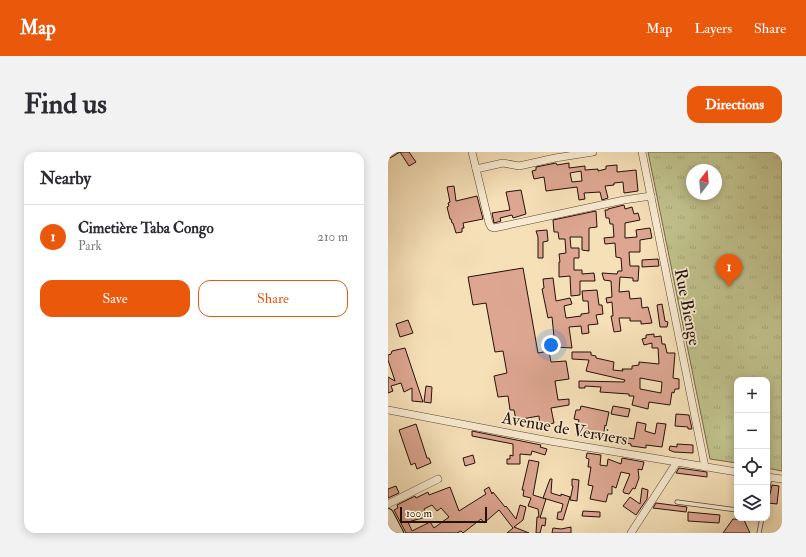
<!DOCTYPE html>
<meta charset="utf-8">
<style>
:root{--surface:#fff;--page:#f2f2f3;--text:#2b2b33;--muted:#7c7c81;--line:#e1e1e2;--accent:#ea580c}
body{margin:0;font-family:"IM FELL Double Pica",serif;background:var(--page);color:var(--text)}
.controls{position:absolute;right:12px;bottom:12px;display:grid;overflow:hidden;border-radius:8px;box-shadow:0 2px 10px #0003}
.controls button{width:36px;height:36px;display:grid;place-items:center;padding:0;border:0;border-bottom:1px solid var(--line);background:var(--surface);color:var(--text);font:20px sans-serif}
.compass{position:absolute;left:298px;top:12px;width:36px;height:36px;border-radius:50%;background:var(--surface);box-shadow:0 2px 10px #0003;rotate:16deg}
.scale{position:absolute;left:12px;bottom:10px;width:87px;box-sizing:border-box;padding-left:4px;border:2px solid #251008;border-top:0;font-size:11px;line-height:14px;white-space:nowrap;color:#251008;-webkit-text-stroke:3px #f9ebd1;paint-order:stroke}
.you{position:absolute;left:163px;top:193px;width:14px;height:14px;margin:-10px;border:3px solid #fff;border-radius:50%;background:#1a73e8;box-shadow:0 0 0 6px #1a73e833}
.badge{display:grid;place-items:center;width:26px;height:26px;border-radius:50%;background:var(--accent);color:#fff;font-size:13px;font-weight:700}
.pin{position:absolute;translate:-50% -33px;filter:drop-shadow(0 1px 2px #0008)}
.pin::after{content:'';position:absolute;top:21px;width:14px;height:12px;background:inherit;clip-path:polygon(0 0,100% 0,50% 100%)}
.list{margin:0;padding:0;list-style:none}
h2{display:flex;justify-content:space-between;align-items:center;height:52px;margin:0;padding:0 16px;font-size:17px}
h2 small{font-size:13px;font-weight:400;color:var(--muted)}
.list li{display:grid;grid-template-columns:26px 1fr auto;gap:12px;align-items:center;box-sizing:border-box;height:64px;padding:0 16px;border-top:1px solid var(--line)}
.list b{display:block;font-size:15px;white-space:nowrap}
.list p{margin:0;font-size:13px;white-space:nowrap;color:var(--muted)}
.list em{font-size:13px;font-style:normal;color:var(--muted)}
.actions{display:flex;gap:8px;padding:12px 16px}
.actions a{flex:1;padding:9px 0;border:1px solid var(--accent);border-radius:12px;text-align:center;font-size:14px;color:var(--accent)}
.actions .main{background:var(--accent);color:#fff}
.icon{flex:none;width:22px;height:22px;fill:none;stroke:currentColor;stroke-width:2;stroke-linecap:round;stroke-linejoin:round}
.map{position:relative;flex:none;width:394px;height:381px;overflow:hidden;border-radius:12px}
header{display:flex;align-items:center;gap:24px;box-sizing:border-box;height:56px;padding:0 20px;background:var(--accent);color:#fff}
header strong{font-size:19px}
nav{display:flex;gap:22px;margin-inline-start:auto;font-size:14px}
.intro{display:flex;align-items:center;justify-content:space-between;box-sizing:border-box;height:96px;padding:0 24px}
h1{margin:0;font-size:28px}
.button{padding:10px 18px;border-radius:12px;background:var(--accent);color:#fff;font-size:14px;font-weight:700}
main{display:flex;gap:24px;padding:0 24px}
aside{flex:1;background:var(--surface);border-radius:12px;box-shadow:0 2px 10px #0003}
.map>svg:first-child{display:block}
.grass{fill:url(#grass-tufts);stroke:#72684a;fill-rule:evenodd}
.building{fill:#dda691;stroke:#251008;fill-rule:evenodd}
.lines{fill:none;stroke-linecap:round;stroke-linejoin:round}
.lane-casing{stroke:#594434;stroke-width:5}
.street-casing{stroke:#594434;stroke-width:8}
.secondary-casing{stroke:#251008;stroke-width:12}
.lane{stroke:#f9ebd1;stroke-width:3.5}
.street{stroke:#f9ebd1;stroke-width:7}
.secondary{stroke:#f9ebd1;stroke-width:10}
.labels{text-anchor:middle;stroke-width:3.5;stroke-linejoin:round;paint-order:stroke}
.street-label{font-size:17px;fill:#251008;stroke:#f9ebd1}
</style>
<header>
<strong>Map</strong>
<nav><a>Map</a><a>Layers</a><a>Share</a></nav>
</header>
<div class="intro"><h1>Find us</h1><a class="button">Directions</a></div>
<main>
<aside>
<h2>Nearby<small></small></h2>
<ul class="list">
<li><span class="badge">1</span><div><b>Cimetière Taba Congo</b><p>Park</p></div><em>210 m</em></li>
</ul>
<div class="actions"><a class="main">Save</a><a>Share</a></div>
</aside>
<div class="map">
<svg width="394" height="381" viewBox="0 0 394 381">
<defs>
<pattern id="grass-tufts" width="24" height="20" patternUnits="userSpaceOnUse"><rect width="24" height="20" fill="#c0c18c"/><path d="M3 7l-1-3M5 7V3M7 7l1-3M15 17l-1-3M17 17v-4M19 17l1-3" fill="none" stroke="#a5a577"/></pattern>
</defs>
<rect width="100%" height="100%" fill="#f6e0b8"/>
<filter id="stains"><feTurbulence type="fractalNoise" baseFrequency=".005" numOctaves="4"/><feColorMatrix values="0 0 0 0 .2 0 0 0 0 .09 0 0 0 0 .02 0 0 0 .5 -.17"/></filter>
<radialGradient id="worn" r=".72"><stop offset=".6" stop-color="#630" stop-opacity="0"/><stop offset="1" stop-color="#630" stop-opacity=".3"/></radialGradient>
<path class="grass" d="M260 0H394V319L379 316V228H349V311L322 307ZM304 18H328V42H304Z"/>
<g class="building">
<polygon points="0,0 21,0 28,10 21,14 12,0 2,6"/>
<path d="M168 11 169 13 181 11V16L197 14V18L210 17V19L218 17V14L229 13V20L248 18 250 39 236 41 235 30 226 31V33L217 34 220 46 214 48 212 40 196 41 197 47 191 48 189 35 158 39 156 25 146 27 144 19 148 18V15ZM193 19 194 29 184 30 182 21Z"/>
<polygon points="66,34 68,49 89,44 95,67 75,71 76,76 74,76 74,80 68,81 65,71 64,71 63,67 62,67 59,55 61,54 60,51 62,50 59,35"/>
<polygon points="133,38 138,62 125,66 124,63 112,66 113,69 106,71 104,61 122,58 118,40"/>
<polygon points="236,53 237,57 244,55 246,62 250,61 252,68 237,71 237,86 249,85 248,78 262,76 264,86 252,88 252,100 241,100 242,114 251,114 250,129 245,129 245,126 232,125 231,140 241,139 242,147 253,146 254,156 260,155 264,171 253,172 253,169 242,169 242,166 231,166 233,179 226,180 223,164 225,164 224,150 219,151 218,146 224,145 223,129 216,128 214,121 229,122 230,119 234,119 233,106 228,105 227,91 217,92 216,86 226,85 225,72 222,72 221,66 218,66 217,58 220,58 220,57"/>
<polygon points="208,59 209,75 201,76 201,99 194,98 194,85 182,85 183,96 191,96 191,106 186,106 186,118 194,118 194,122 206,121 207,129 192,129 192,143 183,144 182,124 171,125 171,110 172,110 171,102 178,101 177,87 171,87 170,80 166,80 165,68"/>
<polygon points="159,78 160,89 155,90 155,106 150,106 150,85 148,79"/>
<polygon points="270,107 271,114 254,115 254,108"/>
<polygon points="135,116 150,201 161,199 163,210 178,209 181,227 167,229 170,248 181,247 181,253 163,256 166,271 152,274 151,264 128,268 126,258 122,258 120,244 110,245 106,224 119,221 115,199 107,200 98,151 85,153 80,125"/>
<polygon points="165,126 168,149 182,146 184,152 176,154 178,166 193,164 193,162 201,161 200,149 195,149 194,139 209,138 211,153 214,153 215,162 208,163 210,172 200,173 201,181 194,182 193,174 181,175 184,196 167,195 164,165 160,166 154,137 156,136 155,127"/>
<polygon points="274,152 277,169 280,170 279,175 272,175 269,153"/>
<polygon points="20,168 25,181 12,185 8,172"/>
<path d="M266 182V185L273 184 274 192H277L279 201H287L285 226 291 227V237H287L286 241 284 240 282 253 261 250 260 257 244 253 246 244H241V242L212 240 213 235 197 234V236H191V229L236 230 237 228 198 219 201 208 184 207V200H203V203L208 204V206L226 210 225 218 235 219 234 217H244V214L251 213V210L271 212 270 196H264V191L256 193 254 187 258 186V183ZM252 226 274 230 273 241 252 237Z"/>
<polygon points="17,196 35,250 24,249 24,236 16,240 13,231 3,234 5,239 0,241 0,225 7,229 0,208 0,203 3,202 4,199"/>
<polygon points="38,234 44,235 43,251 36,250"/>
<polygon points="193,254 221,260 218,274 217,273 215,286 188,283 191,268 186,267 188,258 192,258"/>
<polygon points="225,254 242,257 240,265 223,262"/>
<polygon points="288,262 301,263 304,277 300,277 300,275 287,274"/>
<polygon points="249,270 258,272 257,279 267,282 269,271 278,272 274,295 258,293 258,296 243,294 243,292 224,288 225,283 246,287"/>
<polygon points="28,272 39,306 41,306 43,311 29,317 27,311 23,313 11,278"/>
<polygon points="84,279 153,293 152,295 159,297 157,303 144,299 143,303 132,302 132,312 119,312 119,307 122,307 122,303 125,304 125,292 84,284"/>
<polygon points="289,292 305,293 305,301 286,300 281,298 282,294 289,295"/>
<polygon points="199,301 213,303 212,313 219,314 220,307 233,312 234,306 256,310 254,318 250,317 251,326 247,337 245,336 241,342 236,341 235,339 242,322 233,320 228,336 224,334 224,342 220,342 218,350 202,347 205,334 200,333 203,315 200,315 201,307 198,306"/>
<polygon points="85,303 87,311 77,314 75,306"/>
<polygon points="141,308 151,310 145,343 158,347 152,366 158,366 157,374 154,373 152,381 148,381 149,365 151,365 150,357 140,354 143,346 135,344 136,338 134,338"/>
<polygon points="291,316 319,320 319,325 288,321"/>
<polygon points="162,327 164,327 163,341 173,344 173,342 182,345 175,368 169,367 170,360 173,360 175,352 155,346"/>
<polygon points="184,327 191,328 189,349 182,348 185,334 184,334"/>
<polygon points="384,333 391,334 389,352 380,351"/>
<polygon points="8,334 11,341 0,346 0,337"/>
<path d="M62 335 71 359 98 342 96 338 101 335 104 342 105 340 117 355 118 354 128 367 132 353 138 355 135 368 126 375 141 381H119L125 376 111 358 96 371 93 367 75 381 73 379 69 381H18L6 358 10 356 9 353 27 344 28 346 40 340 41 343ZM44 353 49 359 53 356 61 365 46 376 42 370 24 379 20 370 38 365 37 364 39 363 36 357Z"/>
<polygon points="254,336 260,338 259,347 248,363 235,354 242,345 252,352"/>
<polygon points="268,351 299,355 298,360 265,356"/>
<polygon points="195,359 212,360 212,365 194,364"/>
<polygon points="300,360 332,363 331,371 300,369"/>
<polygon points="345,367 356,368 362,381 335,381"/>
<polygon points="183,375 183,381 164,381 165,376 173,377"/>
</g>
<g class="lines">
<defs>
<g id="lane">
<polyline points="379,340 382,326"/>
<polyline points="289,350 349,358"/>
<polyline points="371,381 374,366"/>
</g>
<g id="street">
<polyline points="84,0 101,71 103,75 106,76 236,48 263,44"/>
<polyline points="254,0 317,315"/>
<polyline points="88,17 115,11 131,14 167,6 205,0"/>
<polyline points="0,258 162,289 349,320"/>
<polyline points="379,325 394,327"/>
<polyline points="0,352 50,327"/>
<polyline points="243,381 289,310"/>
</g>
<polyline id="secondary" points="0,362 10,381"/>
</defs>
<use href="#lane" class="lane-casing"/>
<use href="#street" class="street-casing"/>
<use href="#secondary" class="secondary-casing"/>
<use href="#lane" class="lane"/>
<use href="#street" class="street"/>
<use href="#secondary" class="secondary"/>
</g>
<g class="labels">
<g class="street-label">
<text transform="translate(300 155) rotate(79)" y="6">Rue Bienge</text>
<text transform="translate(177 276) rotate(10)" y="6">Avenue de Verviers</text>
</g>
</g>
<rect width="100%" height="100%" filter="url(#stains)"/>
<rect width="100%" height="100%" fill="url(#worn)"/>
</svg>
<div class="controls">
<button>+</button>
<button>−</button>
<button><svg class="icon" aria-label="locate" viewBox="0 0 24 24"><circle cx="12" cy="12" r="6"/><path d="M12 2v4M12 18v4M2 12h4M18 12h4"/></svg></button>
<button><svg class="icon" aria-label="layers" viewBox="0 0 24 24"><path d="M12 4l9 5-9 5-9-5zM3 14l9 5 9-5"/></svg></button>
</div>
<svg class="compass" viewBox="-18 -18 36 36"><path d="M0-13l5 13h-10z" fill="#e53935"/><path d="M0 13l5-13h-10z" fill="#7c7c81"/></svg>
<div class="scale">100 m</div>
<div class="you"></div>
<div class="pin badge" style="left:341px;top:135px">1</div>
</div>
</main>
